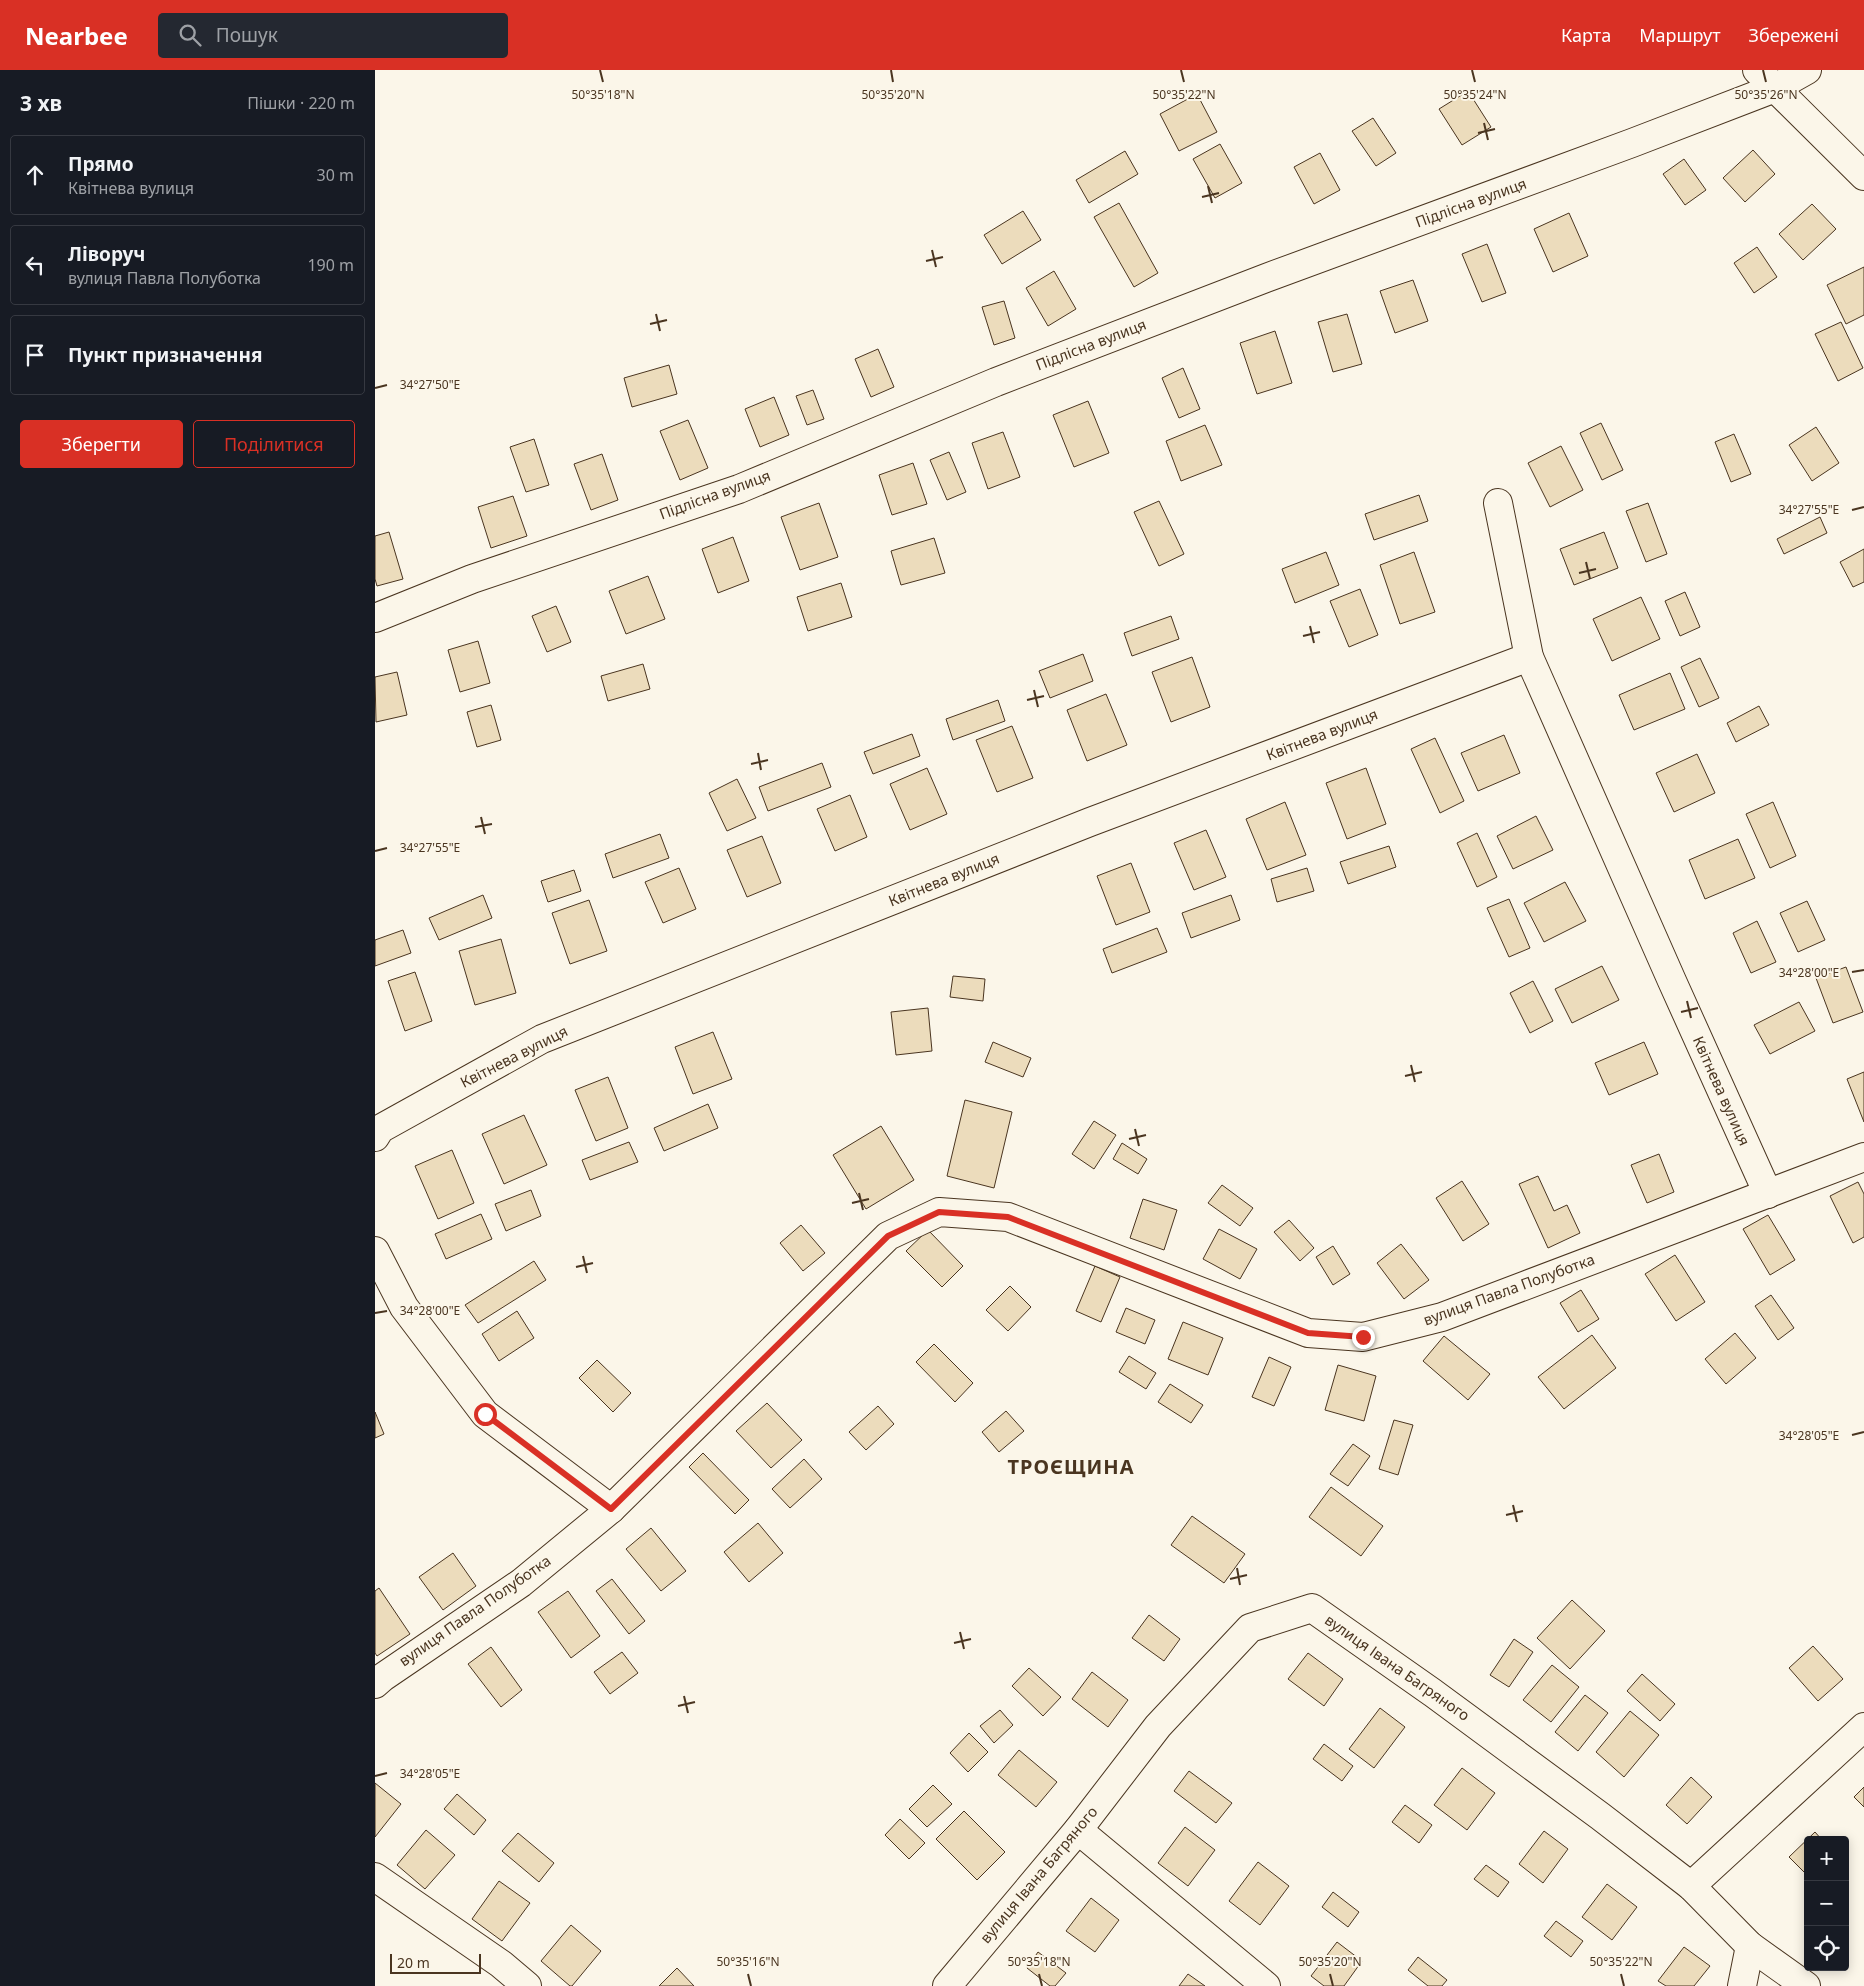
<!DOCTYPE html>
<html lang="uk">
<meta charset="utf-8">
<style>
:root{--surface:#171b24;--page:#242831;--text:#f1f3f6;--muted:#9ea1a6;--line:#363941;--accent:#d93025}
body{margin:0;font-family:"Noto Sans",sans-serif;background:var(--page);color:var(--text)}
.controls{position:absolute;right:15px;bottom:15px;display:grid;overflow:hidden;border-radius:5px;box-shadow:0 2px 12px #0003}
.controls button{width:45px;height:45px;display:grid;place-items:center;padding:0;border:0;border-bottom:1px solid var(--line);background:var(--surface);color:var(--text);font:25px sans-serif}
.scale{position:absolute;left:15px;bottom:12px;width:91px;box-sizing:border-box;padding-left:5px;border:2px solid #4a3520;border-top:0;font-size:14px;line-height:18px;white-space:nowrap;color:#4a3520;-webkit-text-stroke:4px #fbf6e9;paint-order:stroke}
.stop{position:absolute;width:15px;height:15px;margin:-11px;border:4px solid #d93025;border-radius:50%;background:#fff}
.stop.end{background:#d93025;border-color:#fff;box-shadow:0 1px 5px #0008}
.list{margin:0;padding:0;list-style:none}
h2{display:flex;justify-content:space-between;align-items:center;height:65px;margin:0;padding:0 20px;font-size:21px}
h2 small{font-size:16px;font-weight:400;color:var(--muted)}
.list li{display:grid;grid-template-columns:32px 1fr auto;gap:15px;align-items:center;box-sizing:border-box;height:80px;margin:0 10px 10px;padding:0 10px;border:1px solid var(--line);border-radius:5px}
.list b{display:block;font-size:19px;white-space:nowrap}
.list p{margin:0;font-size:16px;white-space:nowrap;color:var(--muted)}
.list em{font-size:16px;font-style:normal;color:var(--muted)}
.actions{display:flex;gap:10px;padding:15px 20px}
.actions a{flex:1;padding:11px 0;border:1px solid var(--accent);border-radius:5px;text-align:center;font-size:18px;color:var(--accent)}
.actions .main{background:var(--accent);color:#fff}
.icon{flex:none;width:28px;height:28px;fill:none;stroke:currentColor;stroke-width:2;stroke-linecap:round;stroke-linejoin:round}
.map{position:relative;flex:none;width:1489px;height:1916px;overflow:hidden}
header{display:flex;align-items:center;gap:30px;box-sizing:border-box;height:70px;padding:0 25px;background:var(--accent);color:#fff}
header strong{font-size:24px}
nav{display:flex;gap:28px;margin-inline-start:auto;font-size:18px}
.search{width:350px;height:45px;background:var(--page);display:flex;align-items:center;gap:12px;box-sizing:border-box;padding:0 18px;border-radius:5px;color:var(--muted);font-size:19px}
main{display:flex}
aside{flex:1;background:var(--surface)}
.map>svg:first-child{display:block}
.building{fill:#ecdcbc;stroke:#4a3520}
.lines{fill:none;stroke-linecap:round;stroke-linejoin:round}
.street-casing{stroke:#4a3520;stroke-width:30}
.secondary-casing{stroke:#4a3520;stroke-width:30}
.street{stroke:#fbf6e9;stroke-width:28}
.secondary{stroke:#fbf6e9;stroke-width:28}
.route{stroke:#d93025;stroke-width:6}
.ticks{fill:none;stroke:#4a3520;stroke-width:2}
.labels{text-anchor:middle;stroke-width:4;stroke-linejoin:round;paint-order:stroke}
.street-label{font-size:15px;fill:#4a3520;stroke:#fbf6e9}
.district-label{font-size:20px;font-weight:bold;letter-spacing:1px;fill:#4a3520;stroke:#fbf6e9}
.ticks-label{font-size:12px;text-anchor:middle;fill:#4a3520;stroke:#fbf6e9;stroke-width:4;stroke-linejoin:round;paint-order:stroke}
</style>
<header>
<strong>Nearbee</strong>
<div class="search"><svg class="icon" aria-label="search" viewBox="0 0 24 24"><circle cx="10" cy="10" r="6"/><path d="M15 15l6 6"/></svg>Пошук</div>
<nav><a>Карта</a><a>Маршрут</a><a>Збережені</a></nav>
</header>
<main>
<aside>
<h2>3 хв<small>Пішки · 220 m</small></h2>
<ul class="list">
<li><svg class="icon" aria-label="ahead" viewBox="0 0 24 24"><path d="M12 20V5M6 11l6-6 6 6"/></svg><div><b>Прямо</b><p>Квітнева вулиця</p></div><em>30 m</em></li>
<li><svg class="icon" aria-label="left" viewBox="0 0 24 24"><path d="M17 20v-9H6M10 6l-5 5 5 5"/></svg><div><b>Ліворуч</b><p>вулиця Павла Полуботка</p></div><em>190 m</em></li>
<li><svg class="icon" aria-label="arrive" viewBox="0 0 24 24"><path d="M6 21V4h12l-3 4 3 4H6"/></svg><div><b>Пункт призначення</b></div></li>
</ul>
<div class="actions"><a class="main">Зберегти</a><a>Поділитися</a></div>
</aside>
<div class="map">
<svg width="1489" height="1916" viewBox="0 0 1489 1916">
<rect width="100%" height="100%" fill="#fbf6e9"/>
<g class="building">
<polygon points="1093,21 1116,57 1087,75 1064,39"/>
<polygon points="822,24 842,62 804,81 785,44"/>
<polygon points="998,48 1021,83 1001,96 977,61"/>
<polygon points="845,74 867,113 840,128 818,89"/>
<polygon points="1378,80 1400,104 1370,132 1348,108"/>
<polygon points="750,81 763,104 714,133 701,110"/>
<polygon points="945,83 965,120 939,134 919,97"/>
<polygon points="1309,89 1331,120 1310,135 1288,104"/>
<polygon points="744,133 783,203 759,217 719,147"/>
<polygon points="1437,134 1461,159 1428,190 1404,164"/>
<polygon points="648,141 666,170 627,194 609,165"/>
<polygon points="1194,143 1213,186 1178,202 1159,159"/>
<polygon points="1112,174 1131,223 1107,232 1087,184"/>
<polygon points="1382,177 1402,207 1379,223 1359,193"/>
<polygon points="1489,197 1489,245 1471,254 1452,215"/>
<polygon points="679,201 701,239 673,256 651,218"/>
<polygon points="1038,210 1053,251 1020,263 1005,221"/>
<polygon points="629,231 640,268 619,275 607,237"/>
<polygon points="972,244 987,294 958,302 943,252"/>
<polygon points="1466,252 1488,298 1463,311 1440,264"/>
<polygon points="900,261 917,313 882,324 865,273"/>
<polygon points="503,279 519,317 496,327 480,289"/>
<polygon points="294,295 302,324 257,337 249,308"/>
<polygon points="808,298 825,339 804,348 787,308"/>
<polygon points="438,320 449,349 432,355 421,326"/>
<polygon points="399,327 414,365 385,377 370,339"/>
<polygon points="713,331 734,383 699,397 678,345"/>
<polygon points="313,350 333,398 305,410 285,361"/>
<polygon points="1226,353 1248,400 1227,410 1205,363"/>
<polygon points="830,355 847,395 806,411 791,371"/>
<polygon points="1441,357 1464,393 1437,411 1414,375"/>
<polygon points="628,362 645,407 613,419 597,373"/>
<polygon points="1359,364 1376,404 1356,412 1340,372"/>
<polygon points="159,369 174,415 151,422 135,377"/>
<polygon points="1186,376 1208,420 1175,437 1153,393"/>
<polygon points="574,382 591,422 572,430 555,390"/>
<polygon points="227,384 243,430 216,440 199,394"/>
<polygon points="538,393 552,434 517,445 504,405"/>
<polygon points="1044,425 1053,451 999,470 990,444"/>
<polygon points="138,426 152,466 116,478 103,437"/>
<polygon points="784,431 809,484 784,496 759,442"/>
<polygon points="444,433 463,487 425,500 406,447"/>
<polygon points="1273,433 1292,484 1271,492 1251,441"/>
<polygon points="1445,447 1452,463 1409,484 1402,469"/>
<polygon points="14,462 28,509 2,516 0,509 0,466"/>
<polygon points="1229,462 1243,498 1199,515 1185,479"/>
<polygon points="358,467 374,511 343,523 327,479"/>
<polygon points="559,468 570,503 526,515 516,481"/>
<polygon points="1489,479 1489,512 1478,517 1465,492"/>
<polygon points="951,482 964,515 920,533 907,499"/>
<polygon points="1039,482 1060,542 1025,554 1005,495"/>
<polygon points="273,506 290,549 251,564 234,521"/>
<polygon points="466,513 477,547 433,561 422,527"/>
<polygon points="985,519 1003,565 974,577 955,531"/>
<polygon points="1310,522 1325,557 1305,566 1290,531"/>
<polygon points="1266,527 1285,569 1237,591 1218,549"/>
<polygon points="181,536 196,572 172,582 157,546"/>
<polygon points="796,546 804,569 757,586 749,563"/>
<polygon points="103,571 115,613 85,622 73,580"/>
<polygon points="708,584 718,611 675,628 664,601"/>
<polygon points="817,587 835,637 796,652 777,602"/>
<polygon points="1325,588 1344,628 1324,637 1306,597"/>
<polygon points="268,594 275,619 233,631 226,606"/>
<polygon points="22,602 32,645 1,652 0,607"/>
<polygon points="1295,603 1310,639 1259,660 1244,625"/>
<polygon points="731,624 752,675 712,691 692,640"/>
<polygon points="623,630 630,651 578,670 571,649"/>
<polygon points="116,635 126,670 102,677 92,642"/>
<polygon points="1384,636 1394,655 1361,672 1352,653"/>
<polygon points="637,656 658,708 622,722 601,670"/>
<polygon points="537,664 545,686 498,704 489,682"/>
<polygon points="1129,665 1145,703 1103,721 1086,683"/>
<polygon points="1060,668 1089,731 1065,743 1036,679"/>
<polygon points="1322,684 1340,723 1299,742 1281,703"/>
<polygon points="447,693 456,717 393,741 384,717"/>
<polygon points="552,698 572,744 535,760 515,714"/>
<polygon points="991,698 1011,754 972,769 951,713"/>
<polygon points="362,709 381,748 352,761 334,723"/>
<polygon points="475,725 492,767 460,781 442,739"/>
<polygon points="910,732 931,785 892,800 871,749"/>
<polygon points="1398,732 1421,786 1395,798 1371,744"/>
<polygon points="1161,746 1178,780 1138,799 1122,766"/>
<polygon points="831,760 851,807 819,820 799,773"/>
<polygon points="1102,763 1122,807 1102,817 1082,773"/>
<polygon points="285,764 294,788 238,808 230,784"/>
<polygon points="387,766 406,813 372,827 352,780"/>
<polygon points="1363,769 1380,808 1330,829 1314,790"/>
<polygon points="1014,776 1021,797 973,814 965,792"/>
<polygon points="756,793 775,842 741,855 722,806"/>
<polygon points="304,798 321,839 288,853 270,812"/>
<polygon points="932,798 939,821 902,832 896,809"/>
<polygon points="199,800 206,821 173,832 166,811"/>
<polygon points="1190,812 1211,851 1169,872 1149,833"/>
<polygon points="108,825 117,848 64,870 54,848"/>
<polygon points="856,825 865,850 816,868 807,843"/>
<polygon points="1134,829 1155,878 1134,887 1112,838"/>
<polygon points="214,830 232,881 195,894 177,843"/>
<polygon points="1432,831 1450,870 1423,882 1405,843"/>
<polygon points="1382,851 1401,892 1376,903 1358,863"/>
<polygon points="782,858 792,882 737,903 728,879"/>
<polygon points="28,860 36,883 0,896 0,870"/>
<polygon points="126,869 141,923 100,935 84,881"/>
<polygon points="1227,896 1244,930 1197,953 1180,919"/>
<polygon points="1471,897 1488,942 1458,953 1441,908"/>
<polygon points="40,902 57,951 30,961 13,911"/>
<polygon points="578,906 610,909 608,931 575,927"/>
<polygon points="1158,911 1178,951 1155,963 1135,923"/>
<polygon points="1424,932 1440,961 1395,984 1379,955"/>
<polygon points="553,938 557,981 521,985 516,942"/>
<polygon points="338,962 357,1009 318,1024 300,977"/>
<polygon points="618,972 656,988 648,1007 610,992"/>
<polygon points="1269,972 1283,1004 1234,1025 1220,993"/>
<polygon points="1489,1002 1489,1052 1472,1009"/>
<polygon points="233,1007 253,1058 221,1071 200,1020"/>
<polygon points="590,1030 637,1042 619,1118 572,1106"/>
<polygon points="333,1034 343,1058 289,1081 279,1058"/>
<polygon points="149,1045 172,1095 129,1114 107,1064"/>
<polygon points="719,1051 741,1065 719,1099 697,1084"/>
<polygon points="506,1056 539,1110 491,1139 458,1085"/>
<polygon points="254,1072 263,1092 215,1110 207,1090"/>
<polygon points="747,1073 772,1089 763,1104 738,1089"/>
<polygon points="77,1080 99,1133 63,1149 40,1096"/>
<polygon points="1284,1084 1299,1122 1272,1133 1256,1095"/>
<polygon points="1163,1106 1179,1141 1192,1135 1205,1163 1173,1178 1144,1114"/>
<polygon points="1087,1111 1114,1154 1088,1171 1061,1128"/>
<polygon points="1483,1112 1489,1124 1489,1167 1478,1173 1455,1126"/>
<polygon points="847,1115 878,1138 865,1156 833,1133"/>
<polygon points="156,1120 166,1146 131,1161 120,1134"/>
<polygon points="768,1129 802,1140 789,1180 755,1168"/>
<polygon points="106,1144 117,1169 71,1189 60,1164"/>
<polygon points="1393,1145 1420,1190 1395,1205 1368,1159"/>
<polygon points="914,1150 939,1178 925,1191 899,1162"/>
<polygon points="426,1155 450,1183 428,1201 405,1173"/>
<polygon points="844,1159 882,1179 865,1209 828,1189"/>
<polygon points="553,1160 588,1196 567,1217 531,1181"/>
<polygon points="1026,1174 1054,1210 1029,1229 1002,1193"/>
<polygon points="958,1176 975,1204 958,1215 941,1187"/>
<polygon points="1300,1185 1330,1232 1301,1251 1270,1204"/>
<polygon points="159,1191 171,1210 103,1253 90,1235"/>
<polygon points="720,1196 745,1207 726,1252 701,1241"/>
<polygon points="635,1216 656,1237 633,1261 611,1240"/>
<polygon points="1206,1220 1224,1249 1203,1262 1185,1233"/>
<polygon points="1396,1225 1419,1258 1403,1270 1380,1236"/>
<polygon points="751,1238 780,1250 770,1274 741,1262"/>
<polygon points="142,1241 159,1268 124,1291 107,1264"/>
<polygon points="808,1252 848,1268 833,1305 793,1289"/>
<polygon points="1360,1263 1381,1288 1351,1314 1330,1289"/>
<polygon points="1217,1265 1241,1298 1189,1339 1163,1307"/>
<polygon points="1069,1266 1115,1304 1093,1330 1048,1291"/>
<polygon points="559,1274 598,1313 580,1332 541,1292"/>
<polygon points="754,1286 781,1303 771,1319 744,1302"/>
<polygon points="894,1287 916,1297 899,1336 877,1327"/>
<polygon points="222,1290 256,1323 238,1342 204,1308"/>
<polygon points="963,1295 1001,1306 989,1351 950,1340"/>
<polygon points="795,1314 828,1335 816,1353 783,1332"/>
<polygon points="392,1333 427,1370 396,1398 361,1361"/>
<polygon points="503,1336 519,1354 491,1380 474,1362"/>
<polygon points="631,1341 649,1361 624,1382 607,1362"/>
<polygon points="0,1342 9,1364 0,1368"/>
<polygon points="1019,1350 1038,1355 1023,1405 1004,1399"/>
<polygon points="978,1374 995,1386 973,1416 955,1404"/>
<polygon points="328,1383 374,1430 360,1444 314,1397"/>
<polygon points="429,1389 447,1409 415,1438 397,1419"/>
<polygon points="956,1417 1008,1456 986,1486 934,1447"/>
<polygon points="817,1446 870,1484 849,1513 796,1475"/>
<polygon points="383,1453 408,1483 374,1512 349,1482"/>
<polygon points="276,1458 311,1501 286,1521 251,1479"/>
<polygon points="78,1483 101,1516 68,1540 44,1507"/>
<polygon points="237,1509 270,1551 254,1564 221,1521"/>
<polygon points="4,1518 35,1564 2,1586 0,1583 0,1521"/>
<polygon points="193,1521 225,1566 196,1588 163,1542"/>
<polygon points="1197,1530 1230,1561 1195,1599 1162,1568"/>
<polygon points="774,1545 805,1569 789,1591 757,1568"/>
<polygon points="1139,1569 1158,1582 1134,1617 1115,1605"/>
<polygon points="1438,1576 1468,1609 1443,1631 1414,1598"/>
<polygon points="116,1577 147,1620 126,1637 93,1594"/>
<polygon points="247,1582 263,1603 235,1624 219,1602"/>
<polygon points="933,1583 968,1609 949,1636 913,1609"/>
<polygon points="1177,1595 1204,1617 1176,1652 1148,1630"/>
<polygon points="654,1598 686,1627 668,1646 637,1616"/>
<polygon points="717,1602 753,1630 733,1657 697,1629"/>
<polygon points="1267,1604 1300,1634 1285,1651 1252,1621"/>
<polygon points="1210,1625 1233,1643 1203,1681 1180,1662"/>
<polygon points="1005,1638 1030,1657 999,1698 974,1679"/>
<polygon points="625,1640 638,1655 619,1673 605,1656"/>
<polygon points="1255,1641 1284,1665 1249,1707 1221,1682"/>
<polygon points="594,1663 613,1682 593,1702 575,1683"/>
<polygon points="949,1674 978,1696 967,1711 938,1689"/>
<polygon points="644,1680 682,1712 661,1737 623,1705"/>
<polygon points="1087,1698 1120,1723 1092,1760 1059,1735"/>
<polygon points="814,1701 857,1733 841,1753 799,1721"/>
<polygon points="1316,1707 1337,1727 1312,1754 1291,1735"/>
<polygon points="0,1713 26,1734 0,1767"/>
<polygon points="558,1715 577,1734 552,1757 534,1739"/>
<polygon points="1489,1717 1489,1737 1479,1727"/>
<polygon points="82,1724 111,1750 99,1765 69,1739"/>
<polygon points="1030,1735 1057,1755 1044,1773 1017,1752"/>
<polygon points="589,1741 630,1782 602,1810 561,1769"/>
<polygon points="525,1749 550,1773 534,1789 510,1765"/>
<polygon points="810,1757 840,1780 813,1816 783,1793"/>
<polygon points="51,1760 80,1785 50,1819 22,1795"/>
<polygon points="1169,1761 1193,1779 1168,1813 1144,1794"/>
<polygon points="1440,1762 1447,1770 1433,1770 1433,1806 1414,1787"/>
<polygon points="143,1763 179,1793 164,1812 127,1781"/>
<polygon points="883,1792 914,1816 885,1855 854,1831"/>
<polygon points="1111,1795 1134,1812 1123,1827 1099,1809"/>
<polygon points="124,1811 155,1833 127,1871 97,1849"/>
<polygon points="1232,1814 1262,1837 1237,1870 1207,1847"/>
<polygon points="958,1822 984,1842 973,1857 947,1837"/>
<polygon points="716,1828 744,1850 720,1882 691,1861"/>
<polygon points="1181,1851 1208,1871 1196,1887 1169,1866"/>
<polygon points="196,1855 226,1881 197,1916 195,1916 166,1891"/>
<polygon points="962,1872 987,1891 969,1916 949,1916 936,1906"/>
<polygon points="1309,1877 1335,1896 1319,1916 1291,1916 1283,1911"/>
<polygon points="663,1882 691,1903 680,1916 675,1916 652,1898"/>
<polygon points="1043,1887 1072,1910 1067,1916 1053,1916 1033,1900"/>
<polygon points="302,1898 319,1916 284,1916"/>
<polygon points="813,1904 830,1916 804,1916"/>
</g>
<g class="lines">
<defs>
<g id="street">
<polyline points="1123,433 1154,587 1297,911 1393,1124"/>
<polyline points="0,548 97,509 364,419 621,312 891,208 1257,73 1400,18 1432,0"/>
<polyline points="0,1067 5,1059 167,969 715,752 1154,587"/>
<polyline points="0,1181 29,1237 110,1344 236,1439"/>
<polyline points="0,1614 8,1607 146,1513 236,1439 513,1166 564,1142 633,1147 933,1263 988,1267 1067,1247 1489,1087"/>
<polyline points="703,1760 891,1916"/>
<polyline points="0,1807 126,1894 152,1916"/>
<polyline points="1316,1816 1489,1657"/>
<polyline points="572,1916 703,1760 783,1656 875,1558 937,1538 1058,1623 1225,1746 1316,1816 1375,1876 1431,1916"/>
<polyline points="1367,1916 1375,1876"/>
</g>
<polyline id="secondary" points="1382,0 1489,106"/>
</defs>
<use href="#street" class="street-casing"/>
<use href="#secondary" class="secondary-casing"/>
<use href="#street" class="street"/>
<use href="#secondary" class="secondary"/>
</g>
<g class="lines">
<polyline class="route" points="110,1344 236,1439 513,1166 564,1142 633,1147 933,1263 988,1267"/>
</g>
<path class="ticks" d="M225 0 228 12M516 0 518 12M806 0 809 12M1097 0 1100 12M1388 0 1391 12M1109 53 1113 70M1103 63 1120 59M833 116 837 133M827 127 844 123M557 180 561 197M551 191 568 187M281 244 285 261M275 254 292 250M0 318 12 315M1477 440 1489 437M1211 492 1215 509M1204 503 1221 499M935 556 939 573M928 566 945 562M659 620 663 637M652 630 669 626M383 683 386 700M376 694 393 690M106 747 110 764M100 757 117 754M0 781 12 778M1477 902 1489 900M1312 931 1316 948M1306 942 1323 938M1036 995 1040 1012M1030 1006 1047 1002M760 1059 764 1076M754 1069 771 1065M484 1123 488 1140M477 1133 494 1129M208 1186 212 1203M201 1197 218 1193M0 1243 12 1241M1477 1365 1489 1362M1138 1435 1142 1452M1131 1445 1148 1441M862 1498 865 1515M855 1509 872 1505M585 1562 589 1579M579 1573 596 1569M309 1626 313 1643M303 1636 320 1632M0 1706 12 1703M373 1904 376 1916M664 1904 667 1916M955 1904 958 1916M1246 1904 1249 1916"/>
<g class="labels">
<g class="street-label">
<text transform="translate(1096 133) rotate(-20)" y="5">Підлісна вулиця</text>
<text transform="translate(716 275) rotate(-21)" y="5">Підлісна вулиця</text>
<text transform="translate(340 425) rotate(-20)" y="5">Підлісна вулиця</text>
<text transform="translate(947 665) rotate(-21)" y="5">Квітнева вулиця</text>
<text transform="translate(569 810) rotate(-22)" y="5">Квітнева вулиця</text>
<text transform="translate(139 987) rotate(-27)" y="5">Квітнева вулиця</text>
<text transform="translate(1346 1021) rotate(66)" y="5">Квітнева вулиця</text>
<text transform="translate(1134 1220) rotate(-20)" y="5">вулиця Павла Полуботка</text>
<text transform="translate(100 1541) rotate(-35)" y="5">вулиця Павла Полуботка</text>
<text transform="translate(1022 1598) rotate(35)" y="5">вулиця Івана Багряного</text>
<text transform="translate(664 1805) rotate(-50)" y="5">вулиця Івана Багряного</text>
</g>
<g class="district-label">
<text x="696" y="1404">ТРОЄЩИНА</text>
</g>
</g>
<g class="ticks-label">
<text x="228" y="29">50°35'18"N</text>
<text x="518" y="29">50°35'20"N</text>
<text x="809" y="29">50°35'22"N</text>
<text x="1100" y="29">50°35'24"N</text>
<text x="1391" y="29">50°35'26"N</text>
<text x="55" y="319">34°27'50"E</text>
<text x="1434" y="444">34°27'55"E</text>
<text x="55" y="782">34°27'55"E</text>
<text x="1434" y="907">34°28'00"E</text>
<text x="55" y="1245">34°28'00"E</text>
<text x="1434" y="1370">34°28'05"E</text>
<text x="55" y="1708">34°28'05"E</text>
<text x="373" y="1896">50°35'16"N</text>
<text x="664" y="1896">50°35'18"N</text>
<text x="955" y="1896">50°35'20"N</text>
<text x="1246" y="1896">50°35'22"N</text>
</g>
</svg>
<div class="controls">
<button>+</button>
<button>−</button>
<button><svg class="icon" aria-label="locate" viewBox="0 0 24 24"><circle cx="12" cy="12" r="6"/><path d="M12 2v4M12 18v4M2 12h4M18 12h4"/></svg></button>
</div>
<div class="scale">20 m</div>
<div class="stop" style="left:110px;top:1344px"></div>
<div class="stop end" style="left:988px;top:1267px"></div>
</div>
</main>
